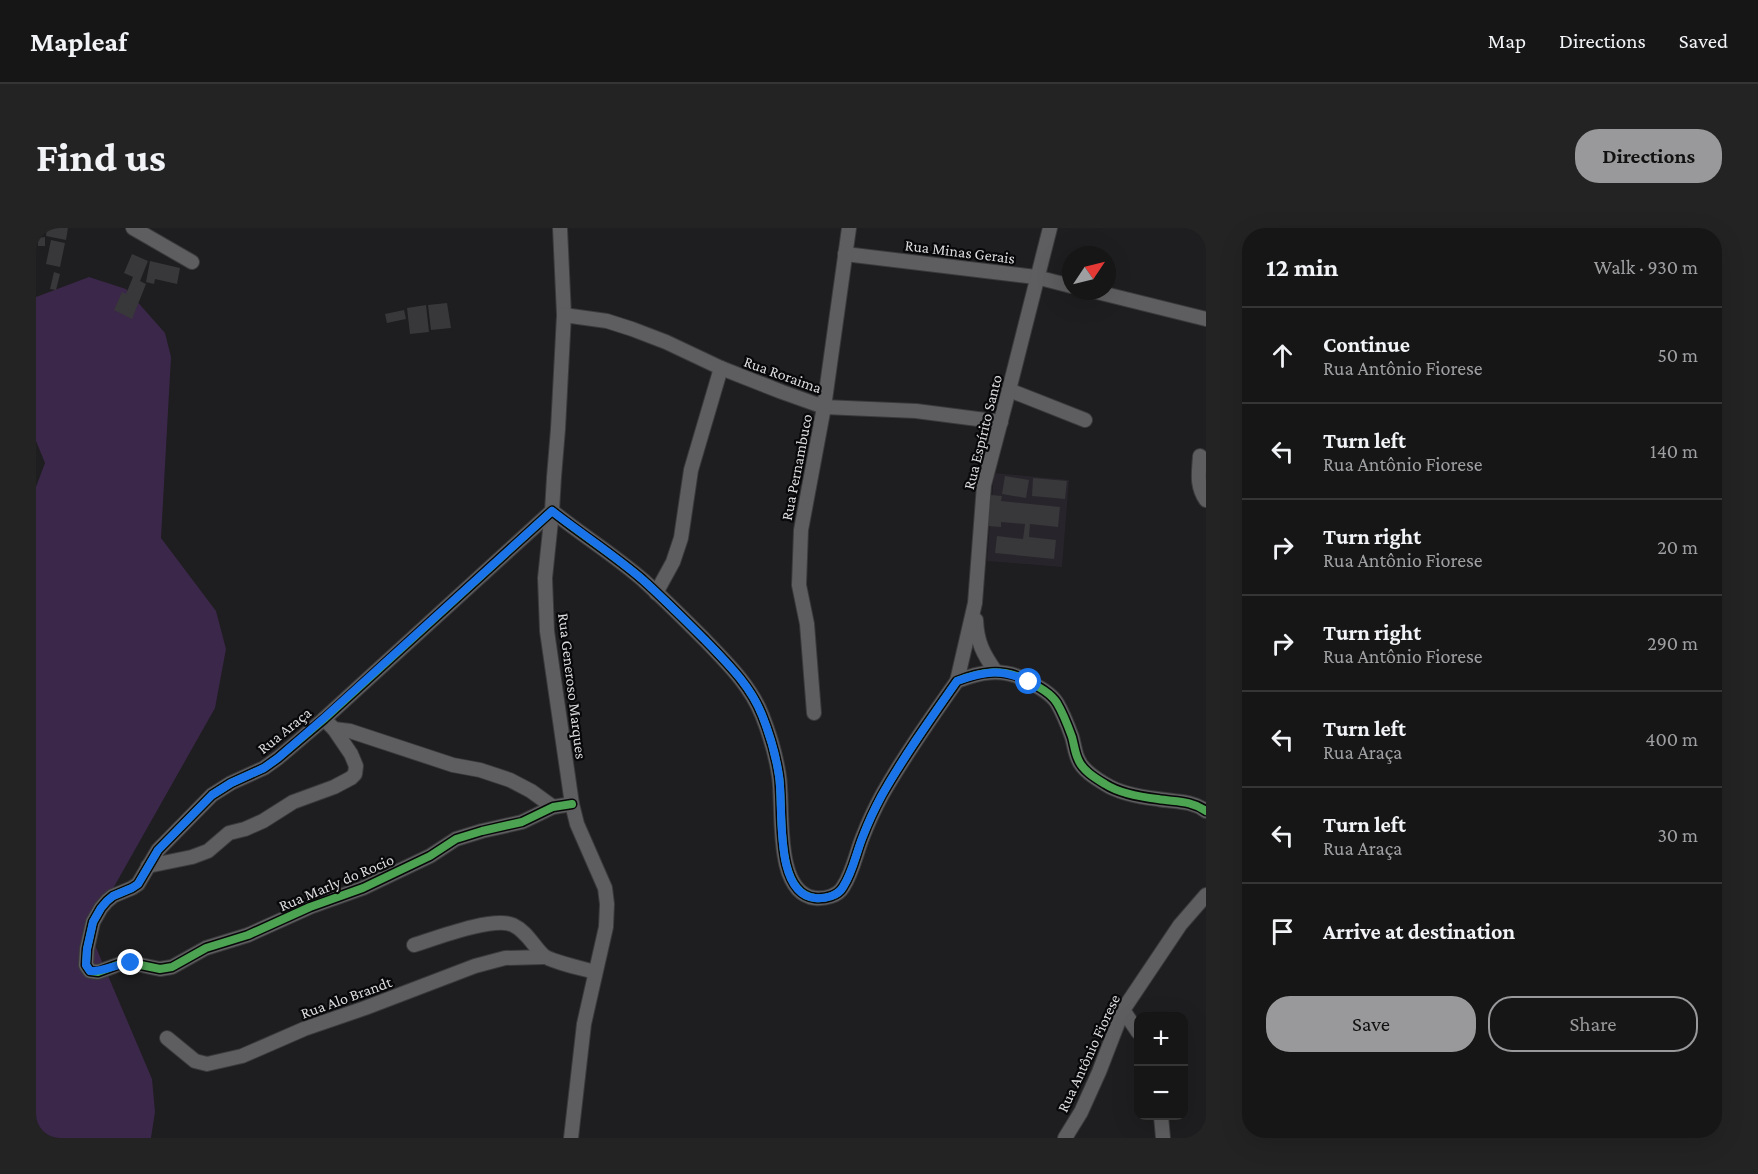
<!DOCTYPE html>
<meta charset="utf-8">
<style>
:root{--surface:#161617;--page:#232324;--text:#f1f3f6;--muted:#9e9fa1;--line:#353536;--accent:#99989a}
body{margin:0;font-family:"Crimson Pro",serif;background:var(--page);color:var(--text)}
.controls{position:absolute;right:18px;bottom:18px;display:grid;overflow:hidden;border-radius:12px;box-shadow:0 6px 24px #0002}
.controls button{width:54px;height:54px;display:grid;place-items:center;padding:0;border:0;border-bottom:2px solid var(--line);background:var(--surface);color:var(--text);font:30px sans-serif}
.compass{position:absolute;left:1026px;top:18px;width:54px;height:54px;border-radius:50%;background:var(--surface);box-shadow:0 6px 24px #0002;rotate:55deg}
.stop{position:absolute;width:18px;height:18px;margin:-14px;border:4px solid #1a73e8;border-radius:50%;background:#fff}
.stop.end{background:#1a73e8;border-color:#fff;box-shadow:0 2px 6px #0008}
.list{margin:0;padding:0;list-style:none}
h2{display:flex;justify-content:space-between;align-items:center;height:78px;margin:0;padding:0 24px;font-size:26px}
h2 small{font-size:20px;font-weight:400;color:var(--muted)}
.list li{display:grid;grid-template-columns:39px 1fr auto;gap:18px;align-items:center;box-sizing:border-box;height:96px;padding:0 24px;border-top:2px solid var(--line)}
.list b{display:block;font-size:22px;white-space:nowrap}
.list p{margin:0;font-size:20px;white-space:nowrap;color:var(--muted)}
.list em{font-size:20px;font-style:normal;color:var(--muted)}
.actions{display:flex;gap:12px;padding:18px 24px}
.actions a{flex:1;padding:14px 0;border:2px solid var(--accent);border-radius:24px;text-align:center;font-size:21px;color:var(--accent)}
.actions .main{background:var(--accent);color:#111}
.icon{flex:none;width:33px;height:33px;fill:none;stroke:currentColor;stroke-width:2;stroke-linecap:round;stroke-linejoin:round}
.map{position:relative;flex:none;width:1170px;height:910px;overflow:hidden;border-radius:24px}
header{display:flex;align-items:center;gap:36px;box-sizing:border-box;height:84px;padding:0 30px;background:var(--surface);border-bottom:2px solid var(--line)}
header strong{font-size:28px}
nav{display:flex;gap:33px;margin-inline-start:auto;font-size:21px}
.intro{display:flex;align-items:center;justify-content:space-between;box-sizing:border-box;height:144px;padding:0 36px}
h1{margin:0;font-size:42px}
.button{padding:15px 27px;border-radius:24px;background:var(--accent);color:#111;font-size:21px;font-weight:700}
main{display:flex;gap:36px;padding:0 36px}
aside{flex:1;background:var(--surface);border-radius:24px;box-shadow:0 6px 24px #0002}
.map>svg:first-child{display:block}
.built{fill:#28242b}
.green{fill:#3b2749}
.building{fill:#383739}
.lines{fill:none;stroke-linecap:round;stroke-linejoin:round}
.minor-casing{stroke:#3a393b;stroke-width:16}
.minor{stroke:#5e5d5f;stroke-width:14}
.cycleway-casing{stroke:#080709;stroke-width:11}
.cycleway{stroke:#4ca352;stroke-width:8}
.route{stroke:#1a73e8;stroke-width:8}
.labels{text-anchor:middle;stroke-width:4.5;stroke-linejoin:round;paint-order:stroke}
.street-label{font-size:16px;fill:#dbdadd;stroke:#080709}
</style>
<header>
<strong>Mapleaf</strong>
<nav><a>Map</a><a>Directions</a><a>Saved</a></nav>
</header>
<div class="intro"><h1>Find us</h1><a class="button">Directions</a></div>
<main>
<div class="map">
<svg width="1170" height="910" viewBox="0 0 1170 910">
<rect width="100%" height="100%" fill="#1e1d1f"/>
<polygon class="built" points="958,245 1033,252 1026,339 951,333"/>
<polygon class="green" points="53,49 90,61 129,105 135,129 125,310 180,383 190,421 179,480 53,703 116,851 119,884 115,910 0,910 0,259 9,235 0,213 0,69"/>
<g class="building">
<polygon points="11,0 32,0 30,12 10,8"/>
<polygon points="9,9 9,18 2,18 2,10"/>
<polygon points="15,12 29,15 24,39 10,36"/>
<polygon points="96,26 112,33 104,53 110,56 96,91 78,82 86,64 90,66 97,49 88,45"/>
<polygon points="114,33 144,40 141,56 119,51 118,56 110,54"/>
<polygon points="18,44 24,46 20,62 14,61"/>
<polygon points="411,75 415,100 395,102 392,77"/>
<polygon points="390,77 393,104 374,106 371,80"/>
<polygon points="368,82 370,91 351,95 349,86"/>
<polygon points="969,248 993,252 990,270 966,266"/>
<polygon points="997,250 1031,253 1029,271 996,268"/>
<polygon points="955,267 966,268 965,273 1024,279 1022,299 994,296 993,309 1020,312 1018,331 959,325 961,308 987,311 989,296 965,294 965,299 952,298"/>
</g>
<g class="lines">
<defs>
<g id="minor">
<polyline points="97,0 156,34"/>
<polyline points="524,0 528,87 522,201 518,249 516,283 509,350 511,403 536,576 541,596 569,660 571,676 570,699 548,796 535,910"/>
<polyline points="809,26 1000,49 1035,58"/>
<polyline points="1057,63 1170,91"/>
<polyline points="528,87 571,93 596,101 630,114 685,140 746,164 788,179 880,183 965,194"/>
<polyline points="973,162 1049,192"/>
<path d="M1164 228C1163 244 1160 258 1170 272"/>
<polyline points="516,283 288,491 242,530 228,540 195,555 176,567 122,622 102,656 96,660 77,668 71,673 65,680 57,694 51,721 50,737 54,743 62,744 84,736 95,735 124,741 136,739 170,720 212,707 274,679 327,660 394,628 420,611 446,603 486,594 517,579 536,576"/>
<path d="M516 283C546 307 578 327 607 352 628 371 649 392 669 412 691 435 714 457 726 487 734 507 740 528 743 548 748 578 737 665 779 670 789 671 802 668 807 659 817 644 820 625 827 608 832 595 839 580 846 567 868 528 895 490 921 453 944 444 965 440 988 451 999 457 1014 464 1021 475 1027 485 1032 498 1036 509 1038 516 1039 525 1042 531 1046 542 1059 550 1069 556 1083 565 1104 569 1122 571 1139 574 1155 572 1170 583"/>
<polyline points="620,365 637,334 645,310 655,242 685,140"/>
<path d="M940 392C941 414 947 426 960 444"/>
<polyline points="921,453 939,375 948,257 973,162 1014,0"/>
<polyline points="778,485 771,396 763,357 765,302 788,179 813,0"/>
<polyline points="298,501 314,503 417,537 444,542 474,552 495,563 517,579"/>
<polyline points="112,638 156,629 172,623 193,605 209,601 227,593 257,574 298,559 315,550 319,546 320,538 315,526 298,501 288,491"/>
<path d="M378 717C400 710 458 688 477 697 490 703 497 717 507 727 513 733 548 741 559 744"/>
<polyline points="1087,782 1102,804"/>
<polyline points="131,810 159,833 171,836 206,828 268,801 329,780 439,738 469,730 508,729"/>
<polyline points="1125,888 1127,910"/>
<polyline points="1029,910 1045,884 1063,844 1087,782 1144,697 1170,667"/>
</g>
</defs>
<use href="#minor" class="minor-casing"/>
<use href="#minor" class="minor"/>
<defs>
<path id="cycleway" d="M536 576 517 579 486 594 446 603 420 611 394 628 327 660 274 679 212 707 170 720 136 739 124 741 95 735 84 736 62 744 54 743 50 737 51 721 57 694 65 680 71 673 77 668 96 660 102 656 122 622 176 567 195 555 228 540 242 530 288 491 516 283C546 307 578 327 607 352 628 371 649 392 669 412 691 435 714 457 726 487 734 507 740 528 743 548 748 578 737 665 779 670 789 671 802 668 807 659 817 644 820 625 827 608 832 595 839 580 846 567 868 528 895 490 921 453 944 444 965 440 988 451 999 457 1014 464 1021 475 1027 485 1032 498 1036 509 1038 516 1039 525 1042 531 1046 542 1059 550 1069 556 1083 565 1104 569 1122 571 1139 574 1155 572 1170 583"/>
</defs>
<use href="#cycleway" class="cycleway-casing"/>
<use href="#cycleway" class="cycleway"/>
</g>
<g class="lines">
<path class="route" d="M95 735C80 736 66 744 54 743L50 737 51 721 57 694 65 680 71 673 77 668 96 660 102 656 122 622 176 567 195 555 228 540 242 530 288 490 516 283C546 306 578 327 607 352 628 371 649 392 669 412 691 435 714 457 726 487 734 507 740 528 743 548 748 578 737 666 779 670 789 671 802 668 807 659 817 644 820 625 827 608 832 595 839 580 846 567 868 528 895 490 921 453 949 443 966 440 993 454"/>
</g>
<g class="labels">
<g class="street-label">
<text transform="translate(924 23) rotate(7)" y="6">Rua Minas Gerais</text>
<text transform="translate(747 146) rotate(20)" y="6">Rua Roraima</text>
<text transform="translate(946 204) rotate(-76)" y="6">Rua Espírito Santo</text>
<text transform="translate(760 239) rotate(-79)" y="6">Rua Pernambuco</text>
<text transform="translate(537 458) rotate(83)" y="6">Rua Generoso Marques</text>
<text transform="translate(248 502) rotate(-39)" y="6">Rua Araça</text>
<text transform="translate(300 654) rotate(-23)" y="6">Rua Marly do Rocio</text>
<text transform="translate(310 769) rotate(-20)" y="6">Rua Alo Brandt</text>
<text transform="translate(1052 825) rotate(-65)" y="6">Rua Antônio Fiorese</text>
</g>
</g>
</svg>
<div class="controls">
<button>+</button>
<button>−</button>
</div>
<svg class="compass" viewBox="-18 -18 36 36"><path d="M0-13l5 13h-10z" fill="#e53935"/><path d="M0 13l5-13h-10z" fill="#9e9fa1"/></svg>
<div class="stop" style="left:993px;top:454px"></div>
<div class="stop end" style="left:95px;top:735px"></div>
</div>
<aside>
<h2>12 min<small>Walk · 930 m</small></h2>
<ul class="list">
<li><svg class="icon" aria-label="ahead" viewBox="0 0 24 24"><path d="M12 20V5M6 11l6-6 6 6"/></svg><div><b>Continue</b><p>Rua Antônio Fiorese</p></div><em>50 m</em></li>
<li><svg class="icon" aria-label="left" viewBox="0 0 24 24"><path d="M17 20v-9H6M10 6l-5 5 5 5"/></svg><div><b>Turn left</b><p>Rua Antônio Fiorese</p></div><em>140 m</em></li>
<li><svg class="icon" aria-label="right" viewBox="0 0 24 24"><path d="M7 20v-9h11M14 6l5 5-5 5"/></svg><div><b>Turn right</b><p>Rua Antônio Fiorese</p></div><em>20 m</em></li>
<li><svg class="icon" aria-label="right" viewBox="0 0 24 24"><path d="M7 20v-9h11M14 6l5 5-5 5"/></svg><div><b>Turn right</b><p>Rua Antônio Fiorese</p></div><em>290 m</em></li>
<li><svg class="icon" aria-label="left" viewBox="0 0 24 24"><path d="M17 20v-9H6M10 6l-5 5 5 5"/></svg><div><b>Turn left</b><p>Rua Araça</p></div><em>400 m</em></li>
<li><svg class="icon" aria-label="left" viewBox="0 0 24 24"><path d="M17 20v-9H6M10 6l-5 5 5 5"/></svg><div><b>Turn left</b><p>Rua Araça</p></div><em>30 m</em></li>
<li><svg class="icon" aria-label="arrive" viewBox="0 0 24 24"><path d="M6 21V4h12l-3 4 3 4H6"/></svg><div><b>Arrive at destination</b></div></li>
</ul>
<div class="actions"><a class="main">Save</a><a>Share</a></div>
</aside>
</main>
